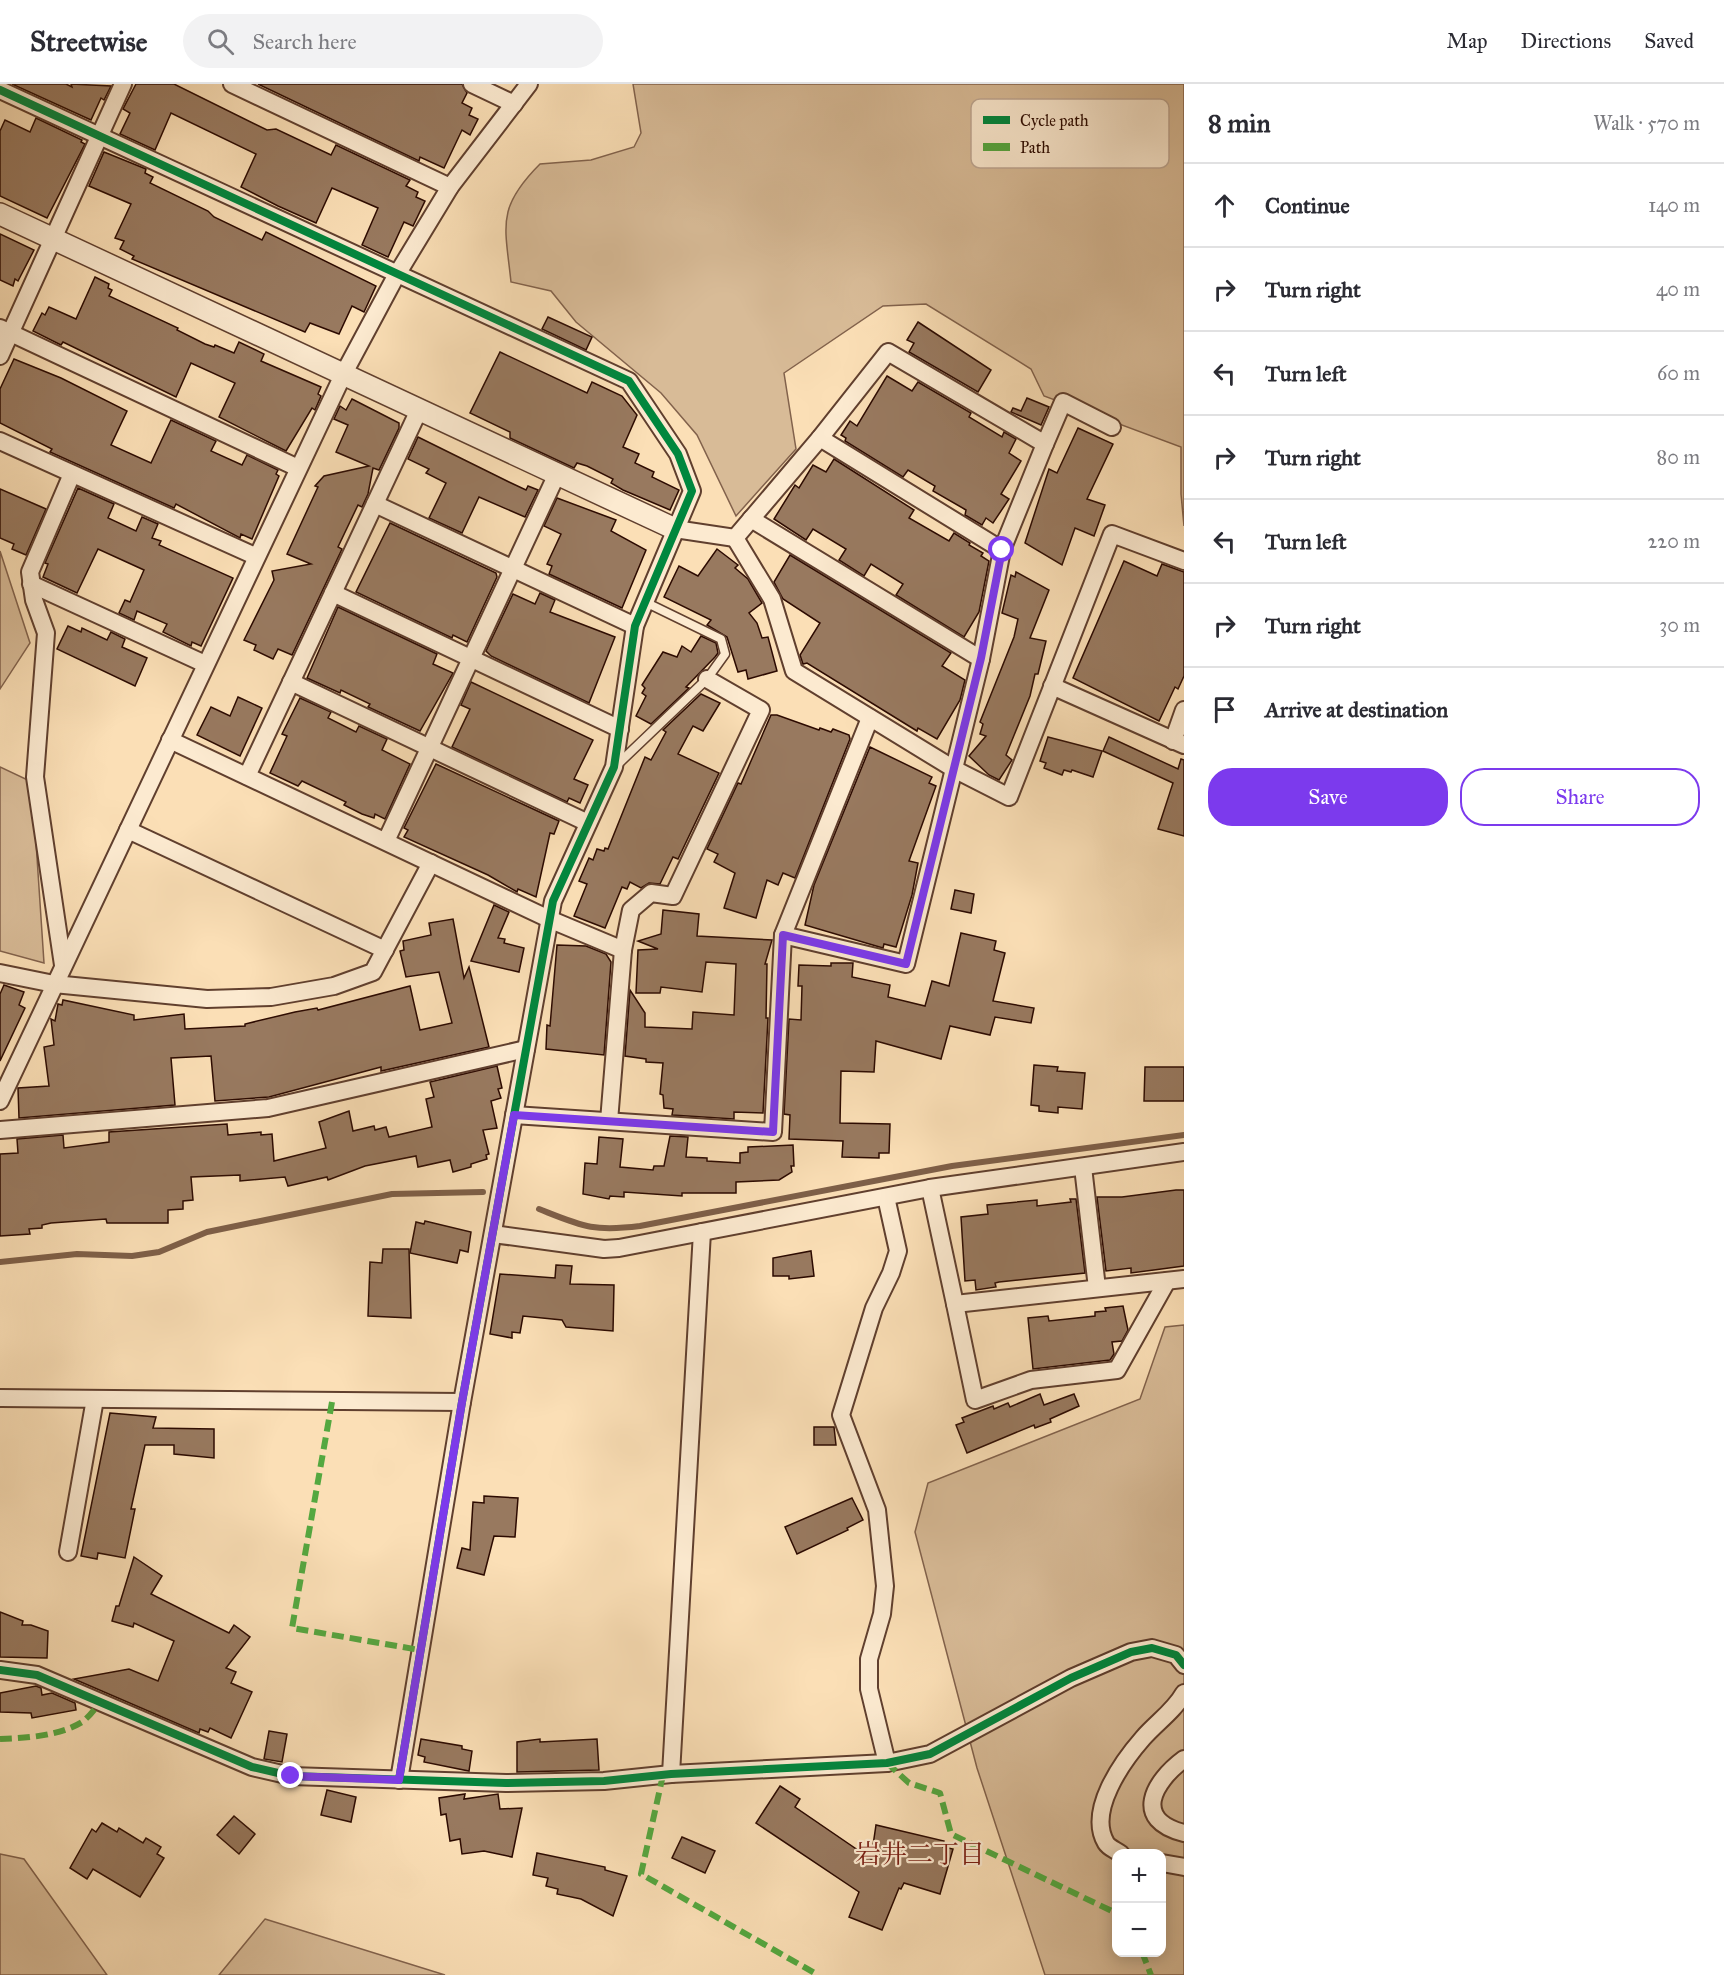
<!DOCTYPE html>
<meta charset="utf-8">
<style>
:root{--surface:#fff;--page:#f2f2f3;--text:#2b2b33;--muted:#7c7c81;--line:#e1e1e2;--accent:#7c3aed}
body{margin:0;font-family:"IM FELL Great Primer","Noto Serif JP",serif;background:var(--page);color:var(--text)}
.controls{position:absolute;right:18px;bottom:18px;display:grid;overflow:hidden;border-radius:12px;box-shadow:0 3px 15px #0003}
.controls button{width:54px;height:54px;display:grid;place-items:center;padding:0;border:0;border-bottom:2px solid var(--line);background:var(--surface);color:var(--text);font:30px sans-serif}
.stop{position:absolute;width:18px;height:18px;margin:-14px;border:4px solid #7c3aed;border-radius:50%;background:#fff}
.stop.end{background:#7c3aed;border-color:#fff;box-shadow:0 2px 6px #0008}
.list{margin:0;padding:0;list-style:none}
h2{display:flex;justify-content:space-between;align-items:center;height:78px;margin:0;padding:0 24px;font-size:26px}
h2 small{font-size:20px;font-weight:400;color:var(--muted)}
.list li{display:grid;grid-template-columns:39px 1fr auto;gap:18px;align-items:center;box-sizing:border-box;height:84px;padding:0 24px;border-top:2px solid var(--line)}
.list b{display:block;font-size:22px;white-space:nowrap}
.list em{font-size:20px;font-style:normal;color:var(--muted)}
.actions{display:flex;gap:12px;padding:18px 24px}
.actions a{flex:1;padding:14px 0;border:2px solid var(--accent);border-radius:24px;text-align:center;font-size:21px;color:var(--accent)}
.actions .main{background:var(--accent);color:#fff}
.icon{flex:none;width:33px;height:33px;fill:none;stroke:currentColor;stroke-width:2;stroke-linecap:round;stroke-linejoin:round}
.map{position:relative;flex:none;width:1184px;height:1891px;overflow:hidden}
header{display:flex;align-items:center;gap:36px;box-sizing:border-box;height:84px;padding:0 30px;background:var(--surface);border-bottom:2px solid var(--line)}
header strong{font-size:28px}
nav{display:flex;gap:33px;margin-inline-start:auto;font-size:21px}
.search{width:420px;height:54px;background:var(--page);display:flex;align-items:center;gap:15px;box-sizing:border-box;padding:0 21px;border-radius:33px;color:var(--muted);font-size:22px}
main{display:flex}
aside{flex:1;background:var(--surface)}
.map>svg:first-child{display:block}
.green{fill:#d8bb97;stroke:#82624c;stroke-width:1.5;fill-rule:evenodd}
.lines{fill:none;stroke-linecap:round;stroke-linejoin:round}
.stream{stroke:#7e5f48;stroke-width:6}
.building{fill:#98795f;stroke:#2c0a00;stroke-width:1.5}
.service-casing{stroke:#603f2e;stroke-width:11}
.minor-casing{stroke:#603f2e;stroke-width:20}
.tertiary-casing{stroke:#603f2e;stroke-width:24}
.service{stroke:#fcead0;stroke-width:8}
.minor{stroke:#fcead0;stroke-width:16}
.tertiary{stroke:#fcead0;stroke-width:21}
.quiet{stroke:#54a840;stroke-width:6;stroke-dasharray:12 6;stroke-linecap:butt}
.cycleway-casing{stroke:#fcead0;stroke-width:11}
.cycleway{stroke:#00873e;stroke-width:8}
.route{stroke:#7c3aed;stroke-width:8}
.labels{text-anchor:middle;stroke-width:4.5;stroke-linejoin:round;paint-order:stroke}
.neighbourhood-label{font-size:26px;fill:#7a1f14;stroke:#fcead0}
.key{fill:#fcead0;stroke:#bea792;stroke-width:1.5}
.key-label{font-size:16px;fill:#2c0a00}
</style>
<header>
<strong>Streetwise</strong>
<div class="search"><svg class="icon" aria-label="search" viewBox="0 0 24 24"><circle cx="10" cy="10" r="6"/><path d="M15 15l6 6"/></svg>Search here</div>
<nav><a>Map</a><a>Directions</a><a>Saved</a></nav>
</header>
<main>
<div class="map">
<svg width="1184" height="1891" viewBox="0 0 1184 1891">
<rect width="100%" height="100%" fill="#fbdfb6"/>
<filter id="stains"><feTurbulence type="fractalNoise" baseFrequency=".00333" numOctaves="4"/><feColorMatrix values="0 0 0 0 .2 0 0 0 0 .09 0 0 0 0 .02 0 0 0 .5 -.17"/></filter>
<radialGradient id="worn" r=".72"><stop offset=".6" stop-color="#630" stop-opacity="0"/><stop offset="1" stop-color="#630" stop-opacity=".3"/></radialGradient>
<g class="green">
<path d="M633 0H1184V442L1181 410V363L1044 312 1031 285 926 220 883 222 784 289 796 365 736 432 697 351 661 309 576 238 551 207 511 198C505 141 496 124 540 80L591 76 634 63 641 49Z"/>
<polygon points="0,467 30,559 0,605"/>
<polygon points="0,683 32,698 44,879 0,867"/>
<path d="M1184 1241V1891H1045L977 1684 915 1448 928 1399 1140 1315 1165 1243ZM1116 1770H1162V1868H1116Z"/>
<polygon points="0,1770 24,1775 107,1891 0,1891"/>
<polygon points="265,1835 445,1891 219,1891"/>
</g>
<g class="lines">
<g class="stream">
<path d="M539 1125C582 1142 592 1148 640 1142L952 1082 1184 1051"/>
<polyline points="0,1178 77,1170 132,1172 159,1168 207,1148 392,1110 483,1108"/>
</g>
</g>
<g class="building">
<polygon points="12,0 66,0 72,3 71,0 111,2 104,16 101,14 91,36"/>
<polygon points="136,0 174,0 267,46 276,45 331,71 336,61 410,96 406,102 418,108 416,113 425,117 413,142 404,138 388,173 362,161 378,124 332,104 316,139 278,122 241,103 256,70 171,29 155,66 120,50 130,29 123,25"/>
<polygon points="258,0 462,0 467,9 462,19 472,24 469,31 478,35 470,51 462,46 444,84 420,73 419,77"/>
<polygon points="36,34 82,56 81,58 85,60 47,134 0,112 0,47 5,36 30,48"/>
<polygon points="104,68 146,85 145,89 153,93 150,99 208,127 214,133 262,156 266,148 376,202 364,228 352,222 339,250 310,239 305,248 132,175 134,172 120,165 124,157 115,154 131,120 89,102"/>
<polygon points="0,150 34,166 18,197 15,195 13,202 0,196"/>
<polygon points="95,193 109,200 108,204 112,206 109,212 178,244 177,246 205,260 214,263 215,261 234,269 239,258 264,270 261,277 321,303 318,310 321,312 315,326 312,324 286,367 219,333 235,299 191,279 176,313 63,258 61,261 33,247 42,229 45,231 49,223 76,235"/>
<polygon points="548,233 592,253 586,266 542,245"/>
<polygon points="918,238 991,286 978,308 909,268 914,259 907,256"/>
<polygon points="500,268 587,309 592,298 622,312 637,331 623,363 639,370 635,379 654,388 652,393 679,406 670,426 623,406 611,399 613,395 587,382 577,379 574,384 510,354 510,348 470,329"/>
<polygon points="14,275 61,294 127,327 111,361 151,379 171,336 216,357 211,367 242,381 247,371 278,386 276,390 279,392 252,455 241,450 240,454 176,420 174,424 50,368 52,365 0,339 0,305"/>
<polygon points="887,292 912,307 918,298 971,329 969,333 1002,353 1004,348 1016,355 1009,369 1021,377 1001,410 1009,415 993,439 986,434 982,441 965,431 966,426 933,407 935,402 908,386 903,393 845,357 846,354 841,351 850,337 857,342"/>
<polygon points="1027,314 1049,323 1041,341 1011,328 1013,324 1021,327"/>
<polygon points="352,315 399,339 399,344 379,386 373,384 368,410 362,423 358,421 338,463 342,465 292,571 278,565 273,575 254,566 256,561 244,556 274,496 272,487 311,480 287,470 318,403 315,402 324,392 369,382 336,368 348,341 334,335 340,322 346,326"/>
<polygon points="1078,344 1113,360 1087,415 1105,421 1094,452 1075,444 1062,481 1025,459 1049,385 1057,389"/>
<polygon points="418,353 509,398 526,406 528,402 538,406 525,433 479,413 462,449 429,434 446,399 426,389 429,385 408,375"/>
<polygon points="834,375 914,426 909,434 949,457 954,449 970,459 969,461 983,469 981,472 989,477 979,528 964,553 896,511 903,500 871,480 864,492 839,476 846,465 813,445 806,456 774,435 795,401 799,404 813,381 826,388"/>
<polygon points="78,404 114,420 108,434 136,447 142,433 158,440 152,454 161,457 159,461 233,494 201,562 192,558 191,562 163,548 167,540 137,527 134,536 119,529 125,516 130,518 144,486 98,465 77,509 43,493 48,480 45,479"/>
<polygon points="0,405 46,425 26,471 12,465 14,460 0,454"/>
<polygon points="557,414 616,436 611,447 646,466 622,524 549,490 552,482 547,480 561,450 544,442"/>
<polygon points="390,439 496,489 497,493 467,558 453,551 452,554 356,508"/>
<polygon points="717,465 738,481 735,484 748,495 762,519 749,529 757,539 762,554 768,553 777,587 748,595 746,586 738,588 727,553 707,541 711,536 664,513 679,482 698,492"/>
<polygon points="790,471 951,569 942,582 965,596 960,616 937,655 918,644 917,647 807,579 803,580 800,571 820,539 783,515 774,498"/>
<polygon points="1124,477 1157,492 1162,480 1184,488 1184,592 1178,605 1175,603 1159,637 1073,594"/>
<polygon points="1016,488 1049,506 1030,554 1046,557 1038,590 1035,590 1030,612 1006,671 1012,676 999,696 989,691 969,672 986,652 980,650 983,640 980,638 1014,553 1018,535 1002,529 1011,491 1015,493"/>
<polygon points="540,509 555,516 550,528 615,553 589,619 491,572 486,567 513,510 535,520"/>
<polygon points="338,523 437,570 433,580 453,589 420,647 368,623 370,620 341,606 340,609 307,594"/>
<polygon points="68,542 81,548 82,544 107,556 111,548 125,555 122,563 147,574 135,602 57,565"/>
<polygon points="701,552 716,559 718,569 715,573 686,603 689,604 651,640 636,632 646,612 642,609 645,604 642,601 663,568 677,573 682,562 691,568"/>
<polygon points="471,598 593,656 574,695 588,701 580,719 569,714 567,718 452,663 470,625 461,621"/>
<polygon points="701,610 720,619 703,647 693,642 678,670 719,689 678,775 673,773 660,800 649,799 641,804 630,798 627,805 622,803 605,844 574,832 587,800 579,797 589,774 593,776 597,765 604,767 605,764 608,765 645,673 651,676 666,648 663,646"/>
<polygon points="238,613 262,624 240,672 197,651 211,623 230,632"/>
<polygon points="300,614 331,628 328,634 356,648 359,642 387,655 382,666 410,680 385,735 375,730 374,734 362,730 344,721 346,718 302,697 298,702 270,689 287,652 282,650"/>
<polygon points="771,631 777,631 819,646 820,644 831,648 833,645 849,651 850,655 795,794 783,789 778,801 767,796 756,834 724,824 735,789 714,778 718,770 707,765 738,699 741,700"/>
<polygon points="1048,653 1102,667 1093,693 1072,686 1071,688 1064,686 1062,691 1044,684 1046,679 1040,677"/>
<polygon points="1109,653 1178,685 1181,675 1184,676 1184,752 1158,745 1173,699 1103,667"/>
<polygon points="870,663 932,693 929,699 936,702 909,777 918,779 912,811 896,863 884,860 883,864 805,841 814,801"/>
<polygon points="436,680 559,737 554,750 550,749 536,813 518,805 517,808 488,791 404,753 408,746 404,744"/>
<polygon points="955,806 974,810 971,829 951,825"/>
<polygon points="494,821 509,828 498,854 505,855 504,859 524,864 519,888 471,877"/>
<polygon points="663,826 699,830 697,852 772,856 765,880 767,880 766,934 768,934 763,1029 734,1028 734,1035 672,1031 673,1025 664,1024 663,1011 660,1010 663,979 646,978 646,975 625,972 630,906 645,929 645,943 692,945 693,928 734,931 736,880 706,878 702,908 661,903 660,909 636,909 638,866 658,865 638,857 661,850"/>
<polygon points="453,835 464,894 469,883 489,963 381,987 381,983 269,1013 215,1017 211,972 171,974 175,1021 19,1034 18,1004 49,1002 44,963 54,961 51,935 55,937 58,920 62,921 63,916 134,931 134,936 184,930 185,945 245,942 245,940 295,928 317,924 318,926 410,902 420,946 452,939 439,888 406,893 400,867 404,866 403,857 431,851 429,839"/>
<polygon points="961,849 996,857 994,866 1005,869 993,917 1034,924 1031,939 995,933 990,951 950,942 941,975 876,957 874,988 841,987 840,1039 890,1040 889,1069 879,1069 879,1074 842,1073 843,1057 789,1055 790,1031 784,1030 789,935 801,936 802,902 798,902 799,881 831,882 831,879 853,879 852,893 890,901 888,913 925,922 932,897 949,902"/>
<polygon points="557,861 586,862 606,870 611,878 604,971 546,965 547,941 550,942"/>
<polygon points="4,901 24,908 19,921 25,924 0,977 0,910"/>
<polygon points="1034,981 1058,983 1057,987 1085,989 1082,1025 1058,1023 1058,1029 1039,1027 1039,1022 1031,1021"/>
<polygon points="497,982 502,1004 498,1005 501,1014 491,1017 497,1044 483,1046 489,1070 486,1071 487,1075 471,1080 471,1083 453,1088 450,1076 418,1083 416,1072 365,1082 328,1096 327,1093 288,1102 285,1093 240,1097 240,1091 191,1093 193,1116 183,1117 183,1125 168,1126 168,1139 107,1139 106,1135 51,1139 42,1141 42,1144 29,1145 30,1150 0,1152 0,1070 18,1069 17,1055 63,1051 64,1064 109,1058 109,1048 227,1040 228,1051 261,1048 261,1051 272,1050 274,1077 326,1064 319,1038 349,1027 353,1047 374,1042 375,1046 386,1043 389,1053 432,1043 426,1015 434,1013 430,998"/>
<polygon points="1145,983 1184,983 1184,1017 1144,1017"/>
<polygon points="670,1052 688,1053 686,1073 707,1074 707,1077 740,1079 740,1069 748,1068 748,1063 793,1061 794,1082 791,1082 792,1088 779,1096 736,1098 736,1109 682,1109 682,1112 624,1108 624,1113 610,1112 609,1115 583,1110 585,1079 597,1080 599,1053 623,1055 620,1083 653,1086 654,1082 664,1082"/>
<polygon points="1176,1106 1184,1106 1184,1182 1131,1189 1131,1184 1106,1187 1097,1113 1122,1113"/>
<polygon points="1070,1115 1076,1115 1085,1189 999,1198 995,1199 996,1203 976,1206 975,1196 965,1197 961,1133 988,1130 987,1121 1037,1116 1037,1122 1071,1118"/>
<polygon points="425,1137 471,1148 468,1168 460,1166 457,1179 410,1169 416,1138 424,1140"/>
<polygon points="383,1165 409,1165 411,1234 368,1232 370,1178 382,1179"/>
<polygon points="811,1167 814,1192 789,1195 789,1192 773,1192 773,1174"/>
<polygon points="556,1181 572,1182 570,1200 614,1201 613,1247 566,1243 562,1236 523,1232 520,1249 512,1248 512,1254 490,1250 500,1190 555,1194"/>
<polygon points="1123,1222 1128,1246 1122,1257 1112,1258 1114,1270 1110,1276 1033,1285 1028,1234 1048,1232 1049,1237 1095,1232 1095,1228 1106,1227 1105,1224"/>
<polygon points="1040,1310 1044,1321 1074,1310 1079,1322 1050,1335 1051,1338 1035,1344 1034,1341 967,1369 956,1341 964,1338 962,1334 993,1322 994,1325 1008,1319 1010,1323"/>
<polygon points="110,1329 156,1333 153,1344 214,1345 214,1374 174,1370 174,1361 145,1361 131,1425 135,1425 125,1474 98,1469 97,1475 81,1472"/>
<polygon points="814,1343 834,1343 836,1361 814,1361"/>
<polygon points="484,1412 518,1414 515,1453 494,1452 484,1491 457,1484 462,1464 470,1466 473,1418 484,1419"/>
<polygon points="852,1414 863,1436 847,1444 848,1446 797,1470 785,1443"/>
<polygon points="134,1473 162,1492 151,1510 229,1549 234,1541 250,1553 226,1584 236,1588 231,1599 252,1608 231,1654 210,1644 208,1648 200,1645 199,1649 74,1595 129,1585 158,1597 174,1557 134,1539 133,1543 112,1537 116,1522 119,1522"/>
<polygon points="0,1528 23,1537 22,1541 31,1541 48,1547 47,1574 0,1573"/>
<polygon points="36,1602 41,1604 42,1611 52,1609 75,1619 76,1626 32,1634 31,1629 0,1628 0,1609"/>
<polygon points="269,1647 287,1650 282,1678 264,1675"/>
<polygon points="421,1655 462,1662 462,1665 472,1667 469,1687 424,1678 425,1673 418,1671"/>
<polygon points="540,1655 540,1658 597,1655 599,1686 517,1688 517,1658"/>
<polygon points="780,1702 800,1715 795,1723 871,1775 876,1741 944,1757 943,1763 953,1765 940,1810 904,1799 901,1805 899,1804 882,1846 849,1833 859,1808 756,1739"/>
<polygon points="327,1706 356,1713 351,1738 321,1731"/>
<polygon points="465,1710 464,1715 498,1710 500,1725 522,1724 512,1773 484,1767 462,1770 460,1755 450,1757 446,1730 441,1731 439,1714"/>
<polygon points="234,1732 255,1750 239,1770 217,1751"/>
<polygon points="102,1739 117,1748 119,1744 143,1759 146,1754 161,1763 157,1770 164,1774 140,1813 93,1785 87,1795 70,1784 92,1745 96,1748"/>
<polygon points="682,1753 715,1767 705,1789 672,1774"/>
<polygon points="537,1769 605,1783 605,1786 627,1792 613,1832 581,1815 557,1810 558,1805 546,1802 548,1794 533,1791"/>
</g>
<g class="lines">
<defs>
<polyline id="service" points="617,681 707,595 725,570 721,555 645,518"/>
<g id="minor">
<polyline points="232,0 450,103"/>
<polyline points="472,0 514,20"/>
<polyline points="0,6 629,297 678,370 692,407 635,542 614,683 553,817 462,1318 399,1696"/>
<polyline points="0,244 298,384"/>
<polyline points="0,272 123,0"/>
<polyline points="820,354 1002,466"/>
<polyline points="0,357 255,472"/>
<polyline points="1045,360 1063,318 1112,343"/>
<polyline points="375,420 635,542"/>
<polyline points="751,435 981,575"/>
<polyline points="675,445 735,454"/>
<polyline points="735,454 820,354 888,268 1045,360 1002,466 981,575 906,880 783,851"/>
<polyline points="735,454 772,515 794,587 954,685 1009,713 1112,450 1184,477"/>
<polyline points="31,500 205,580"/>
<polyline points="333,509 620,645"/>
<polyline points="291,598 588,739"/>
<polyline points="1052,602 1184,661"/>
<polyline points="170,656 549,835 623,866"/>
<polyline points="1173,657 1184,626"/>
<polyline points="247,692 419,326"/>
<polyline points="128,746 385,866"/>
<polyline points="386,757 557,390"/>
<polyline points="63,881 35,693 46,549 34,516 30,488 72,390"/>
<polyline points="0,889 54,900 207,915 271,913 334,902 373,888 431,779"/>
<polyline points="0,1017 343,291 396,192 450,103 529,0"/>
<polyline points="514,1031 773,1048 783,851 870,634"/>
<polyline points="609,1037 623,866 631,826 651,809 673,812 761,626 707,595"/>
<polyline points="0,1046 268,1024 526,965"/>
<polyline points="1083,1083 1097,1204"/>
<polyline points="930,1104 955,1220 1184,1195"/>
<polyline points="886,1113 898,1167 891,1189 874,1224 841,1331 877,1426 885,1502 882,1530 869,1575 869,1605 887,1679"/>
<polyline points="493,1150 604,1165 619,1164 930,1104 1184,1068"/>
<polyline points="955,1220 975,1316 1031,1296 1117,1286 1167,1197"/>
<polyline points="0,1314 462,1318"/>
<polyline points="68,1468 95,1315"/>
<polyline points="0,1586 37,1591 252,1683 291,1692 506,1699 604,1697 671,1690 887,1679 930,1670 1071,1594 1131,1568 1152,1564 1176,1571 1184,1581"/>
<path d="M1184 1675C1153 1698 1132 1736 1184 1749"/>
<polyline points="671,1690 702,1148"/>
<path d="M1121 1770C1116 1766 1109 1764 1106 1759 1087 1727 1122 1678 1143 1654 1157 1638 1174 1627 1184 1609"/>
<polyline points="1162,1779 1184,1783"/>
</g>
<polyline id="tertiary" points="0,130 675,445"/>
</defs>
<use href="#service" class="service-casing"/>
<use href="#minor" class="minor-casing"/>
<use href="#tertiary" class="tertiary-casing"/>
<use href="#service" class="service"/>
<use href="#minor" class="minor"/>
<use href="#tertiary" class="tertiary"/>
<g class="quiet">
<polyline points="332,1318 292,1544 420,1566"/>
<path d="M0 1655C27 1654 59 1652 82 1638 89 1633 96 1624 101 1617"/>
<polyline points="887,1679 909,1699 940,1709 951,1750 1116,1829"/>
<polyline points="663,1691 641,1790 818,1891"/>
<polyline points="1142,1868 1151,1891"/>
</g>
<defs>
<g id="cycleway">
<polyline points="0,6 629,297 678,370 692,407 635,542 614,683 553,817 462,1318 399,1696"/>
<polyline points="0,1586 37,1591 252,1683 291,1692 506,1699 604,1697 671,1690 887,1679 930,1670 1071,1594 1131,1568 1152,1564 1176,1571 1184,1581"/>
</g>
</defs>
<use href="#cycleway" class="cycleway-casing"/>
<use href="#cycleway" class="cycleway"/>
</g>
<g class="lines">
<polyline class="route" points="291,1692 399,1696 462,1318 514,1031 773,1048 783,851 906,880 981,574 1002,466"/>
</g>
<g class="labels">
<g class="neighbourhood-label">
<text x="920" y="1779">岩井二丁目</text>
</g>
</g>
<rect x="971" y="15" width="198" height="69" rx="9" class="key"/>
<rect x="983" y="32" width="27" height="8" fill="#00873e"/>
<rect x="983" y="59" width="27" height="8" fill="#54a840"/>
<g class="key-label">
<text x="1020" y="42">Cycle path</text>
<text x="1020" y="69">Path</text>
</g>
<rect width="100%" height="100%" filter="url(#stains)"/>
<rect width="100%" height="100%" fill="url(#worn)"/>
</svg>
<div class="controls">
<button>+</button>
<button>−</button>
</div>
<div class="stop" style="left:1002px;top:466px"></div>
<div class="stop end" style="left:291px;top:1692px"></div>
</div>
<aside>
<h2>8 min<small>Walk · 570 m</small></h2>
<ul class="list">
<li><svg class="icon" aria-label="ahead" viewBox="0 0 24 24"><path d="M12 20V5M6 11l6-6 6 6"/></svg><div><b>Continue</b></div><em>140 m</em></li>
<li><svg class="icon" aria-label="right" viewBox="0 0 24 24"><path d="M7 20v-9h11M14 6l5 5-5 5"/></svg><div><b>Turn right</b></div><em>40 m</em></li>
<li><svg class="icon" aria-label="left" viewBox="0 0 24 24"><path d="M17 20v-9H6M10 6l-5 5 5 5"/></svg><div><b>Turn left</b></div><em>60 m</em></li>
<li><svg class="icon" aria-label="right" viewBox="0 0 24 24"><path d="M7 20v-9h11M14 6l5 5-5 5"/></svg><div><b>Turn right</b></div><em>80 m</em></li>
<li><svg class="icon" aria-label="left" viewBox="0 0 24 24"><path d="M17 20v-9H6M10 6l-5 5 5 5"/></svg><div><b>Turn left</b></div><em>220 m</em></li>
<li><svg class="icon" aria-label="right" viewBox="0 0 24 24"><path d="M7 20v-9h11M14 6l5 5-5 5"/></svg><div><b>Turn right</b></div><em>30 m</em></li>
<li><svg class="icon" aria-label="arrive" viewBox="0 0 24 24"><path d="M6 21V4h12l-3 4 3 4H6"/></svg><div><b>Arrive at destination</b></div></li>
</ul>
<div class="actions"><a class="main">Save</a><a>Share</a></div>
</aside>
</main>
